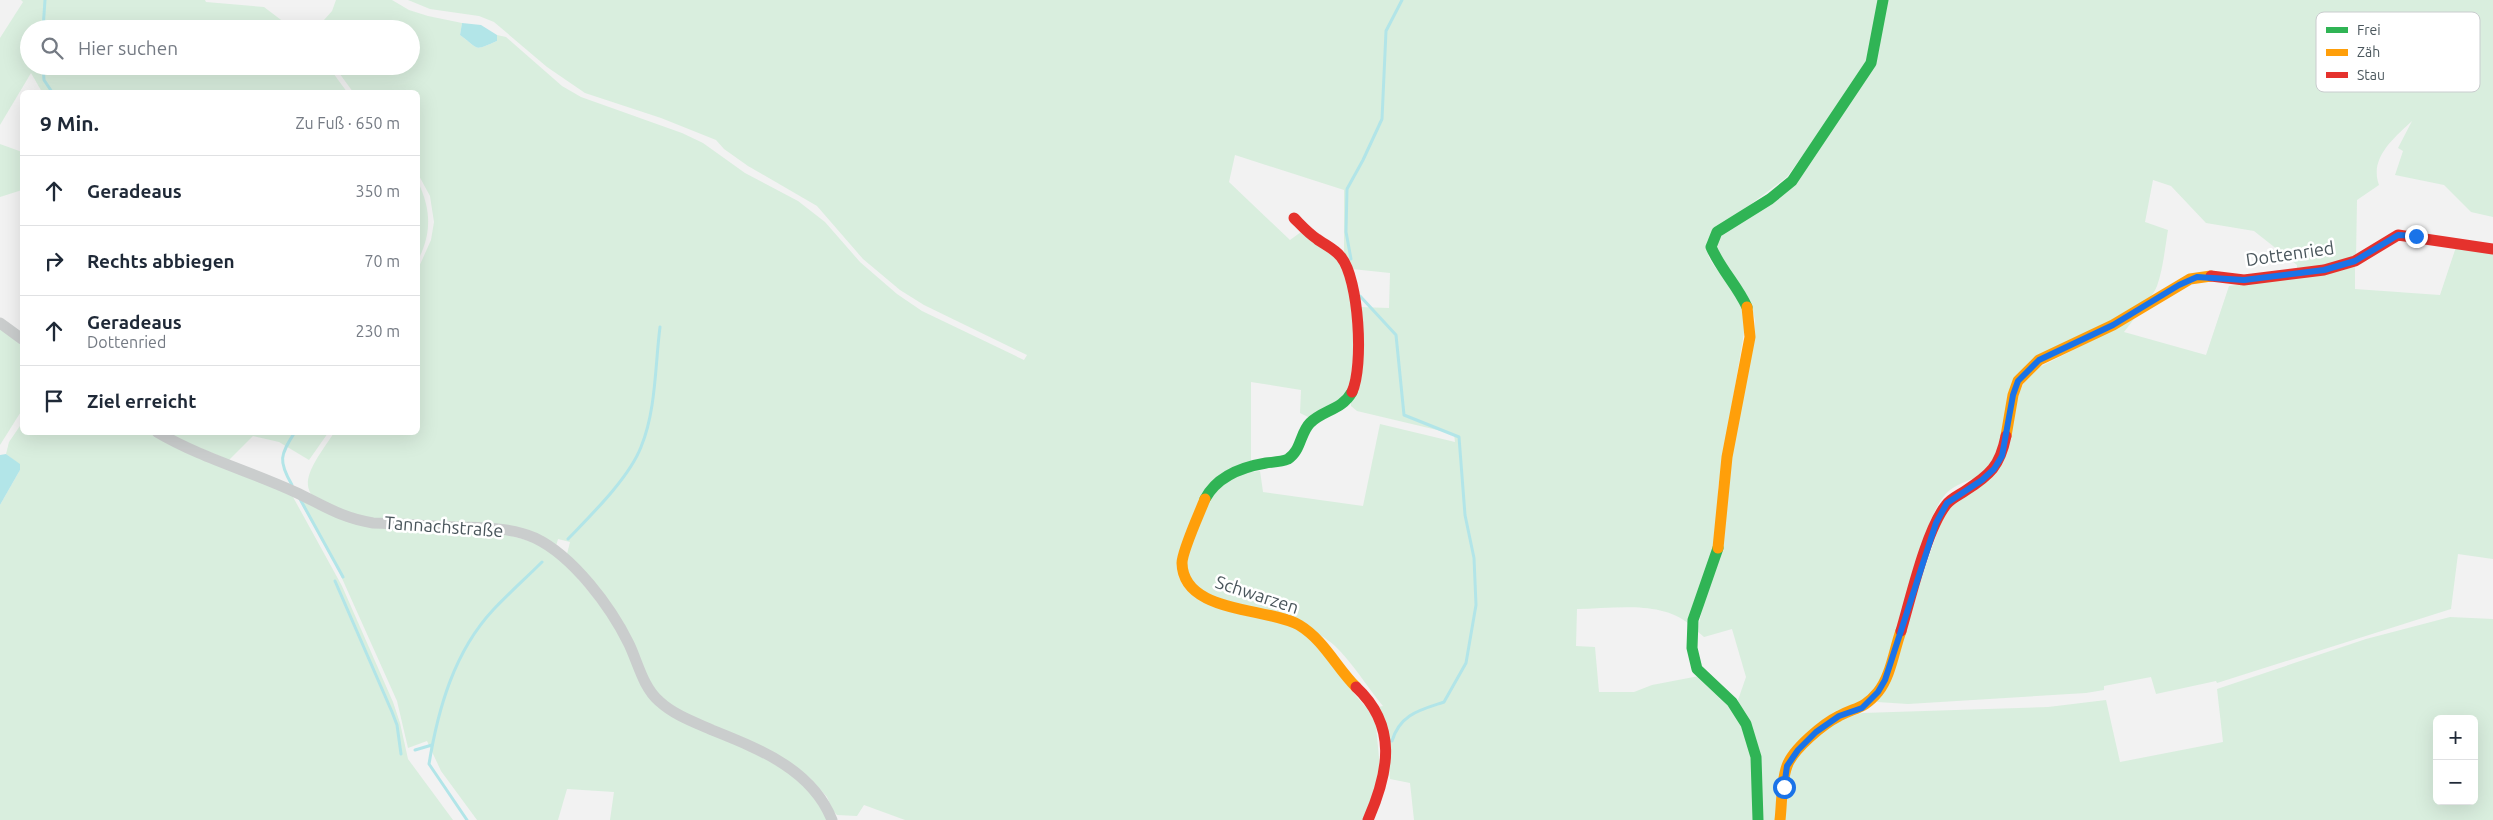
<!DOCTYPE html>
<html lang="de">
<meta charset="utf-8">
<style>
:root{--surface:#fff;--page:#f2f2f3;--text:#1f2937;--muted:#747a83;--line:#e0e1e3}
body{margin:0;font-family:Ubuntu,sans-serif;background:var(--page);color:var(--text)}
.controls{position:absolute;right:15px;bottom:15px;display:grid;overflow:hidden;border-radius:8px;box-shadow:0 5px 20px #0002}
.controls button{width:45px;height:45px;display:grid;place-items:center;padding:0;border:0;border-bottom:1px solid var(--line);background:var(--surface);color:var(--text);font:25px sans-serif}
.stop{position:absolute;width:15px;height:15px;margin:-11px;border:4px solid #1a73e8;border-radius:50%;background:#fff}
.stop.end{background:#1a73e8;border-color:#fff;box-shadow:0 1px 5px #0008}
.list{margin:0;padding:0;list-style:none}
h2{display:flex;justify-content:space-between;align-items:center;height:65px;margin:0;padding:0 20px;font-size:21px}
h2 small{font-size:16px;font-weight:400;color:var(--muted)}
.list li{display:grid;grid-template-columns:32px 1fr auto;gap:15px;align-items:center;box-sizing:border-box;height:70px;padding:0 20px;border-top:1px solid var(--line)}
.list b{display:block;font-size:19px;white-space:nowrap}
.list p{margin:0;font-size:16px;white-space:nowrap;color:var(--muted)}
.list em{font-size:16px;font-style:normal;color:var(--muted)}
.icon{flex:none;width:28px;height:28px;fill:none;stroke:currentColor;stroke-width:2;stroke-linecap:round;stroke-linejoin:round}
.map{position:relative;flex:none;width:2493px;height:820px;overflow:hidden}
.search{position:absolute;background:var(--surface);box-shadow:0 5px 20px #0002;left:20px;top:20px;width:400px;height:55px;display:flex;align-items:center;gap:12px;box-sizing:border-box;padding:0 18px;border-radius:28px;color:var(--muted);font-size:19px}
.panel{position:absolute;background:var(--surface);box-shadow:0 5px 20px #0002;left:20px;top:90px;width:400px;height:345px;border-radius:8px}
.map>svg:first-child{display:block}
.green{fill:#d9eede;fill-rule:evenodd}
.water{fill:#b2e5e8}
.lines{fill:none;stroke-linecap:round;stroke-linejoin:round}
.stream{stroke:#b2e5e8;stroke-width:3}
.street{stroke:#cacdcd;stroke-width:11}
.fast{stroke:#30b455;stroke-width:11}
.slow{stroke:#ff9f0a;stroke-width:11}
.jam{stroke:#e5322d;stroke-width:11}
.route{stroke:#1a73e8;stroke-width:6}
.labels{text-anchor:middle;stroke-width:5;stroke-linejoin:round;paint-order:stroke}
.street-label{font-size:18px;fill:#4a565c;stroke:#fff}
.key{fill:#fff;stroke:#c9ccce;stroke-width:1}
.key-label{font-size:14px;fill:#4a565c}
</style>
<div class="map">
<svg width="2493" height="820" viewBox="0 0 2493 820">
<rect width="100%" height="100%" fill="#f2f2f2"/>
<g class="green">
<polygon points="21,0 205,0 206,2 264,7 293,29 29,29 29,66 328,66 347,92 42,92 31,73 0,125 0,38 23,2"/>
<path d="M336 0H392L409 10 428 16 462 23 460 35C480 49 472 52 497 41V35L506 37 562 86 581 97 682 133 703 143 745 173 798 201 825 222 860 262 897 294 922 311 1024 360 1027 355 924 305 900 290 863 259 817 206 748 166 724 149 716 140 661 118 585 93 547 67 494 22 479 16 430 9 408 0H2493V217L2471 212 2444 185 2395 175 2403 151 2398 148 2412 121C2394 138 2369 158 2379 185L2357 200 2356 259 2324 266 2297 268V265L2254 231 2206 223 2171 186 2153 180 2145 222 2168 230C2165 248 2163 269 2157 286 2148 311 2094 333 2070 343 2055 350 2038 355 2026 366 2001 389 2012 427 1998 456 1987 480 1968 477 1950 490 1940 498 1935 511 1930 522L1889 663 1875 690 1860 705 1834 712 1820 722 1823 732 1840 720 1862 713 2048 707 2106 700 2120 762 2223 742 2217 689 2366 639 2450 617 2493 619V820H1414L1410 783 1390 779 1385 724 1378 707 1383 706C1367 687 1353 663 1335 646 1329 640 1305 625 1297 621 1268 606 1181 608 1185 562 1201 519 1202 483 1251 470L1252 472 1260 471 1263 492 1363 506 1380 424 1455 442 1454 434 1357 411 1351 406C1350 398 1358 388 1360 379V307L1389 308 1390 273 1352 269 1344 253V190L1235 155 1229 182 1290 240 1301 232 1342 261C1352 289 1363 373 1346 397 1336 409 1321 409 1310 418L1300 413 1301 390 1251 382V463C1230 469 1215 475 1204 495 1197 513 1177 555 1178 572 1179 585 1190 593 1199 599L1294 627 1322 648 1350 689 1370 712 1376 726 1380 768 1376 797 1363 820H905L864 805 857 816 837 815 833 811 827 797 810 778 775 753 691 717 661 698 647 678 632 642 609 605 567 554 570 542 558 539 556 546 535 535 503 526 353 517C290 497 302 479 334 433L418 432V269L431 240 434 222 430 196 418 174V92H353L334 66H411V29H316L332 11ZM1871 36 1880 45 1875 64 1795 185 1772 203 1727 229 1717 242V254L1723 266 1743 290 1751 305 1755 320 1754 338 1731 458 1723 546 1709 582 1697 631 1704 637 1732 629 1746 677 1738 700 1742 723 1728 704 1699 676 1652 685 1634 692H1599L1595 647 1576 646 1577 609C1612 609 1660 600 1689 624L1702 579 1715 543 1719 525 1718 488 1746 321C1744 306 1738 294 1728 282 1717 268 1705 261 1707 241L1715 231 1787 177 1853 85 1866 62ZM2437 719H2474V801H2437Z"/>
<polygon points="0,144 22,152 22,190 0,197"/>
<path d="M418 182C431 209 432 233 418 260Z"/>
<polygon points="2456,247 2493,254 2493,559 2458,554 2451,609 2217,683 2216,681 2156,694 2151,677 2104,686 2104,690 2086,693 1908,704 1877,702 1940,525 1950,507 1984,483 2017,396 2030,372 2134,319 2124,332 2206,355 2229,286 2324,273 2355,266 2355,289 2440,295"/>
<polygon points="0,328 22,345 22,410 0,445"/>
<polygon points="22,423 22,432 149,433 165,442 286,491 293,497 342,586 393,702 400,723 408,759 453,820 0,820 0,505 20,470 19,464 6,454 9,442"/>
<polygon points="164,433 328,433 309,460 279,442 253,436 229,460"/>
<polygon points="302,498 336,517 501,533 533,542 550,551 571,570 603,609 626,645 648,694 746,747 804,782 828,820 610,820 614,792 567,789 558,820 477,820 441,771 427,741 408,748 397,701 336,565 303,507 300,501"/>
</g>
<g class="water">
<path d="M462 23 481 25 497 35V41C472 52 480 49 460 35Z"/>
<polygon points="6,454 20,464 20,470 0,505 0,455"/>
</g>
<g class="lines">
<g class="stream">
<polyline points="43,29 45,0"/>
<polyline points="43,66 44,80 52,92"/>
<polyline points="1351,259 1346,232 1347,189 1363,160 1382,119 1386,31 1402,0"/>
<path d="M1360 296 1396 335 1404 415 1459 437 1465 515 1474 558 1476 605 1466 663 1444 702C1420 710 1400 714 1392 741"/>
<path d="M292 485C278 461 280 455 295 432"/>
<polyline points="300,499 343,577"/>
<path d="M568 539C591 515 629 478 641 447 656 411 655 366 660 327"/>
<polyline points="335,581 392,712 397,725 401,754"/>
<polyline points="415,750 432,745"/>
<path d="M467 820 429 764C438 709 454 652 493 610 508 594 526 578 542 562"/>
</g>
<g class="street">
<polyline points="0,323 22,339"/>
<path d="M157 432C201 458 250 471 295 492 323 505 341 518 373 523 401 524 429 526 456 527 482 528 511 527 535 538 573 556 611 607 629 644 638 663 643 687 659 701 674 715 694 722 712 730 759 749 812 769 832 820"/>
</g>
<g class="fast">
<path d="M1747 307C1737 285 1721 270 1711 247L1717 232 1770 199 1792 181 1871 63 1883 0"/>
<path d="M1205 499C1217 476 1242 467 1266 463 1273 462 1281 462 1288 459 1301 451 1300 433 1310 423 1323 410 1342 410 1352 392"/>
<polyline points="1718,548 1693,620 1692,648 1697,669 1732,702 1746,724 1756,757 1758,820"/>
</g>
<g class="slow">
<polyline points="2006,436 2013,395 2018,381 2039,360 2113,325 2190,279 2211,276"/>
<path d="M1205 499C1200 512 1182 551 1182 563 1183 614 1267 607 1299 625 1324 640 1336 667 1356 687"/>
<polyline points="1718,548 1727,457 1750,337 1747,307"/>
<path d="M1780 820C1782 803 1781 782 1787 766 1793 749 1823 724 1839 716 1856 707 1864 709 1878 692 1891 676 1894 650 1901 631"/>
</g>
<g class="jam">
<path d="M1294 218C1301 225 1308 233 1317 239 1325 245 1335 249 1341 257 1359 279 1364 366 1352 392"/>
<polyline points="2211,276 2244,280 2324,270 2355,261 2398,235 2493,249"/>
<path d="M1901 631C1911 597 1926 531 1946 505 1950 499 1959 495 1965 491 1990 475 2000 466 2006 436"/>
<path d="M1356 687C1398 726 1389 772 1368 820"/>
</g>
</g>
<g class="lines">
<polyline class="route" points="1784,787 1787,766 1798,750 1816,732 1839,716 1862,708 1878,692 1885,680 1936,523 1947,503 1982,480 1994,469 2002,456 2013,395 2018,381 2039,360 2113,325 2179,285 2197,277 2244,280 2324,270 2355,261 2398,235 2416,236"/>
</g>
<g class="labels">
<g class="street-label">
<text transform="translate(2290 254) rotate(-8)" y="6">Dottenried</text>
<text transform="translate(444 527) rotate(4)" y="6">Tannachstraße</text>
<text transform="translate(1257 595) rotate(18)" y="6">Schwarzen</text>
</g>
</g>
<rect x="2316" y="12" width="164" height="80" rx="8" class="key"/>
<rect x="2326" y="27" width="22" height="6" fill="#30b455"/>
<rect x="2326" y="49" width="22" height="7" fill="#ff9f0a"/>
<rect x="2326" y="72" width="22" height="6" fill="#e5322d"/>
<g class="key-label">
<text x="2357" y="35">Frei</text>
<text x="2357" y="57">Zäh</text>
<text x="2357" y="80">Stau</text>
</g>
</svg>
<div class="controls">
<button>+</button>
<button>−</button>
</div>
<div class="stop" style="left:1784px;top:787px"></div>
<div class="stop end" style="left:2416px;top:236px"></div>
<div class="search"><svg class="icon" aria-label="search" viewBox="0 0 24 24"><circle cx="10" cy="10" r="6"/><path d="M15 15l6 6"/></svg>Hier suchen</div>
<section class="panel">
<h2>9 Min.<small>Zu Fuß · 650 m</small></h2>
<ul class="list">
<li><svg class="icon" aria-label="ahead" viewBox="0 0 24 24"><path d="M12 20V5M6 11l6-6 6 6"/></svg><div><b>Geradeaus</b></div><em>350 m</em></li>
<li><svg class="icon" aria-label="right" viewBox="0 0 24 24"><path d="M7 20v-9h11M14 6l5 5-5 5"/></svg><div><b>Rechts abbiegen</b></div><em>70 m</em></li>
<li><svg class="icon" aria-label="ahead" viewBox="0 0 24 24"><path d="M12 20V5M6 11l6-6 6 6"/></svg><div><b>Geradeaus</b><p>Dottenried</p></div><em>230 m</em></li>
<li><svg class="icon" aria-label="arrive" viewBox="0 0 24 24"><path d="M6 21V4h12l-3 4 3 4H6"/></svg><div><b>Ziel erreicht</b></div></li>
</ul>
</section>
</div>
